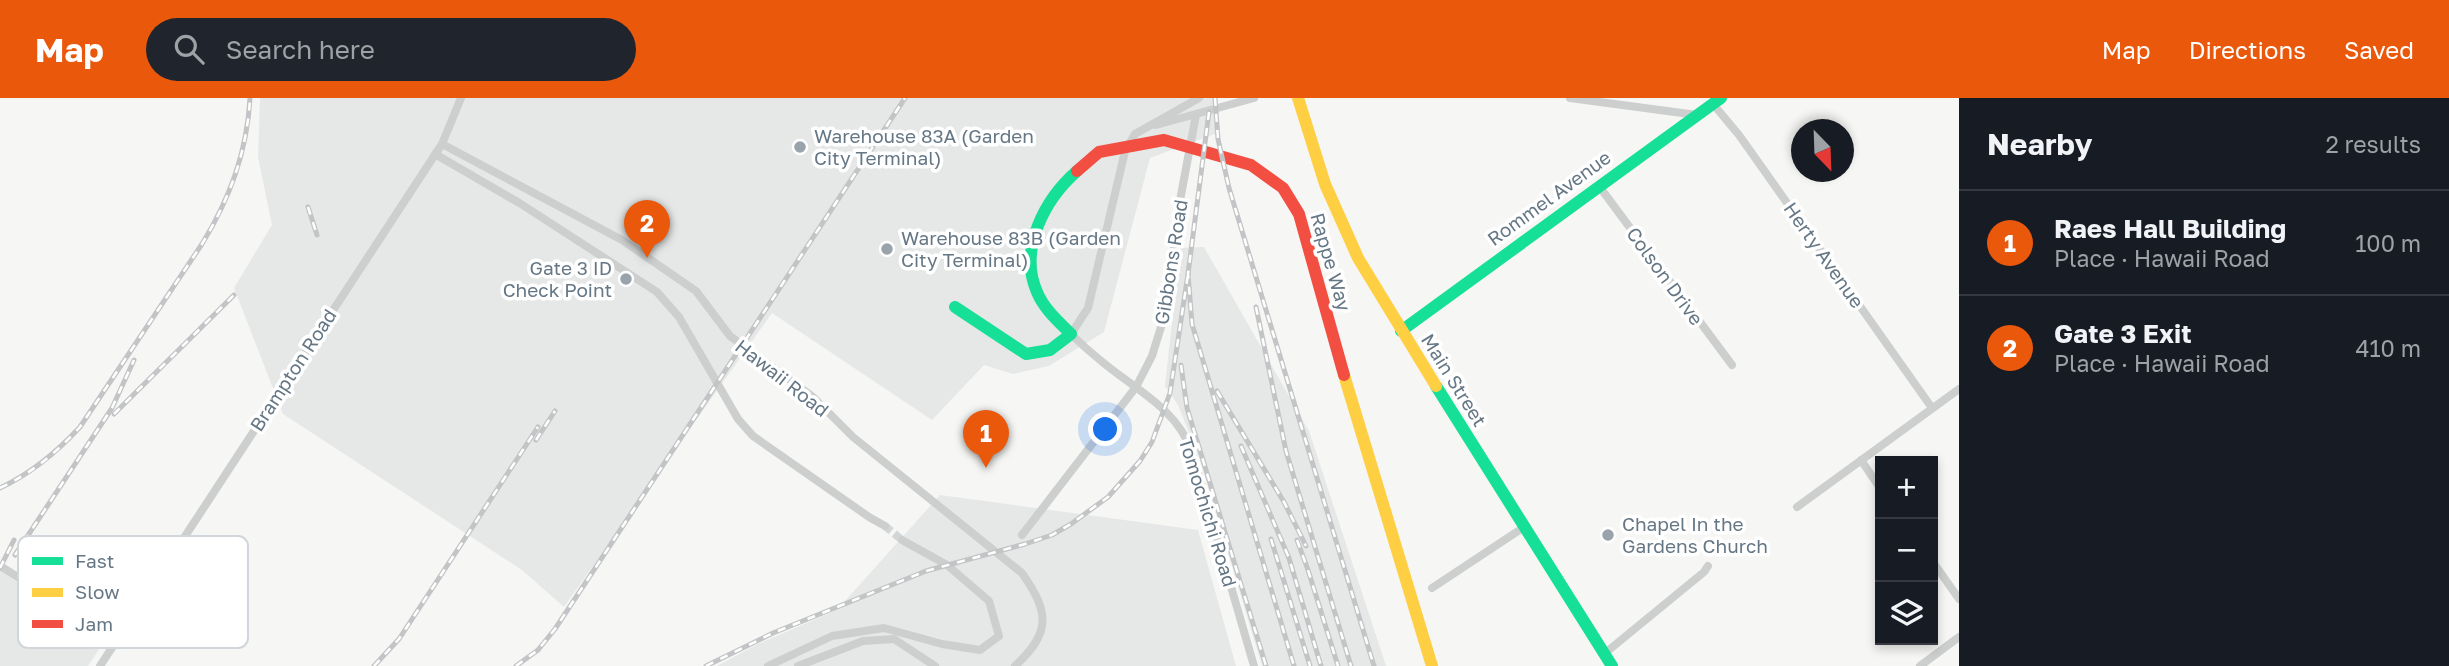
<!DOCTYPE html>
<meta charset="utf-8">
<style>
:root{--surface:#171b24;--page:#20242c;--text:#f1f3f6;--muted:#9ea1a6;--line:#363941;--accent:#ea580c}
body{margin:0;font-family:"Golos Text",sans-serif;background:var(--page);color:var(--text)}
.controls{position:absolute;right:21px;bottom:21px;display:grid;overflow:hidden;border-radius:0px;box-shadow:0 4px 10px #0003}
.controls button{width:63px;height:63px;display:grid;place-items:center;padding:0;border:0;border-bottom:2px solid var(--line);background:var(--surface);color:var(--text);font:35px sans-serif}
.compass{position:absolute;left:1791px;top:21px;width:63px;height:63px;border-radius:50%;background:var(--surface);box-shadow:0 4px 10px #0003;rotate:157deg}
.you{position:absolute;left:1106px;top:332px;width:24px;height:24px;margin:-18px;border:5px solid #fff;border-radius:50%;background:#1a73e8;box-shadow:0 0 0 10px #1a73e833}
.badge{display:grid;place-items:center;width:46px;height:46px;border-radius:50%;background:var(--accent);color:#fff;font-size:23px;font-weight:700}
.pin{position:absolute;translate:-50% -58px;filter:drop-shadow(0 2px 4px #0008)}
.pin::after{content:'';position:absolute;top:37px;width:24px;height:21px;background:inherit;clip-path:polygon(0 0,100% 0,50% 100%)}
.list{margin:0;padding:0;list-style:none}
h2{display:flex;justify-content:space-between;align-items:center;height:91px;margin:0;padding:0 28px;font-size:30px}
h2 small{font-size:23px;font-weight:400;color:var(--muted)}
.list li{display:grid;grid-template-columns:46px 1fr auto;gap:21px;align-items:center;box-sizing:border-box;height:105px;padding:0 28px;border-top:2px solid var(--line)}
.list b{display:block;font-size:26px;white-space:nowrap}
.list p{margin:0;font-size:23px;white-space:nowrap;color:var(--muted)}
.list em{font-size:23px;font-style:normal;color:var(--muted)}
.icon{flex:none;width:38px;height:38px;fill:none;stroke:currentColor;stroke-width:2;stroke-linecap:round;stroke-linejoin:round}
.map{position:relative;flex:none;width:1959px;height:568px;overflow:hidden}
header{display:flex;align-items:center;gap:42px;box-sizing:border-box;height:98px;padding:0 35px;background:var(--accent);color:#fff}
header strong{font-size:33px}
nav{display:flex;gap:38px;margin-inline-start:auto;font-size:24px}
.search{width:490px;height:63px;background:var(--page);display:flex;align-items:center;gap:18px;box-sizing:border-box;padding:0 24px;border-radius:38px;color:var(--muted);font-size:26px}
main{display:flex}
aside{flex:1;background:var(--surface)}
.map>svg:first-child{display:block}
.built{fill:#e6e7e7}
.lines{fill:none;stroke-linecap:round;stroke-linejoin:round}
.street-tunnel{stroke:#d2d6d8;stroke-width:8;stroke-dasharray:8 4;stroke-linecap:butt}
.street{stroke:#cdcfcf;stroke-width:8}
.fast{stroke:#16e098;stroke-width:12}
.slow{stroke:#ffcf43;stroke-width:12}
.jam{stroke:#f24e42;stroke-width:12}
.rail-casing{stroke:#c2c4c5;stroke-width:5}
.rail{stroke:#fff;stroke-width:2.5;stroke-dasharray:8;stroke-linecap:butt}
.poi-dot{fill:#98a3ac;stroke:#fff;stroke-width:2.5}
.labels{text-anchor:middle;stroke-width:7;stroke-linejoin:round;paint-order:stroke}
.poi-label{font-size:19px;fill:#657785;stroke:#fff;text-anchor:start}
.street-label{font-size:19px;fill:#657785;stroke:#fff}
.key{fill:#fff;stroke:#d1d6da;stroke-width:2}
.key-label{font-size:19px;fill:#657785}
</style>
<header>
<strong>Map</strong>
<div class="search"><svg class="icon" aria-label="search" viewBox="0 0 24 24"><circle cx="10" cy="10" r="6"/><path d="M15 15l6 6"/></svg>Search here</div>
<nav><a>Map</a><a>Directions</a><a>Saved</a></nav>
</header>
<main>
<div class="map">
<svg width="1959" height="568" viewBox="0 0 1959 568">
<rect width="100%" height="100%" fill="#f6f6f4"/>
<g class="built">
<polygon points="260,0 1215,0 1220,34 1150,60 1104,234 1049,268 1013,276 984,267 932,322 772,215 564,509 522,472 283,316 234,190 272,127 258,59"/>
<polygon points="1204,149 1309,333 1386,568 1262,568 1200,362 1178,307 1165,288 1180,150"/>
<polygon points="940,397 1198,432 1236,568 717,568 758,546 837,512"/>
<polygon points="0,473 106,541 88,568 0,568"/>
</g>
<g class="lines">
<polyline class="street-tunnel" points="885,428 902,442"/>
<g class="street">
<path d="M1199 0 1135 36 1125 53 1122 66 1088 210 1071 236C1080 245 1090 254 1100 262 1134 291 1177 310 1192 354L1254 568"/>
<polyline points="1570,0 1697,17"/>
<polyline points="1713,6 1739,37 1932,310"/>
<polyline points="1156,27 1254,0"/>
<path d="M442 46 622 142 696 193 730 238 813 299 853 339 1022 475C1049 514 1052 534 1015 568"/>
<polyline points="435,56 521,106 657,194 679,219 738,321 753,338 869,419 885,428"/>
<polyline points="1599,88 1732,267"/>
<polyline points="1861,362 1880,390"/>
<polyline points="1797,409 1959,291"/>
<polyline points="1022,437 1136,289 1152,258 1166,213 1181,97 1196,17"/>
<polyline points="1933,464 1959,501"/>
<polyline points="0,468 117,541"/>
<polyline points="1432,490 1524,429"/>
<polyline points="1604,556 1704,474 1708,468"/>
<polyline points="100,568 442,46 461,0"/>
<polyline points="768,568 832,538 884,530 942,546 980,552 999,538 989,503 947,467 902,442"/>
<polyline points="798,568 863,543 894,541 935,568"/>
<polyline points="1920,568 1959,539"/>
</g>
<g class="fast">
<path d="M955 209 1026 256 1050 252 1071 236C1058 223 1044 211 1037 194 1018 151 1045 101 1077 73"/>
<polyline points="1401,233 1721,0"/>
<polyline points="1436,288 1612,568"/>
</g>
<g class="slow">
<polyline points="1298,0 1325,86 1358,160 1436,288"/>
<polyline points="1344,277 1432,568"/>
</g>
<polyline class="jam" points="1077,73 1099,54 1164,42 1251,67 1283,90 1299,116 1344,277"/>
<defs>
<g id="rail">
<polyline points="1215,0 1218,41 1229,90 1374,568"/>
<polyline points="1209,14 1188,176 1192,226 1294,568"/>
<polyline points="308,109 317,137"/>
<polyline points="1256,209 1286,353 1351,568"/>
<polyline points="1181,267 1187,310 1266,568"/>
<polyline points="1217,293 1284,404 1306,448"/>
<polyline points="114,316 234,197"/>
<polyline points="536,342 555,313"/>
<polyline points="1241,348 1289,460 1321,568"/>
<path d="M0 390C32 375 56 355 80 329L202 146C230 100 247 54 250 0"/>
<polyline points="1271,441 1310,568"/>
<polyline points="1297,442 1308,472 1338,568"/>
<polyline points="15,457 112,310 134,262"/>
<polyline points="0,470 14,442"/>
<polyline points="374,568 399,541 538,329"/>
<polyline points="516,568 538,552 555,531 905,0"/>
<polyline points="706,568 773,535 926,473 1025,446 1052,437 1071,426 1108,399 1140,363 1152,344 1170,295 1188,176"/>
</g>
</defs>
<use href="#rail" class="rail-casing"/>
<use href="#rail" class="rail"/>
</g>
<g class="poi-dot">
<circle cx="800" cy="49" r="7"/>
<circle cx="887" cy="151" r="7"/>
<circle cx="626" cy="181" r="7"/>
<circle cx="1608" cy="437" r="7"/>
</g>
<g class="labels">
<g class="poi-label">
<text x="814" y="45">Warehouse 83A (Garden<tspan x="814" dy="22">City Terminal)</tspan></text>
<text x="901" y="147">Warehouse 83B (Garden<tspan x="901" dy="22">City Terminal)</tspan></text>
<text x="612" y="177" text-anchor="end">Gate 3 ID<tspan x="612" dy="22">Check Point</tspan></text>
<text x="1622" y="433">Chapel In the<tspan x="1622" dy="22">Gardens Church</tspan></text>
</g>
<g class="street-label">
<text transform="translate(1549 100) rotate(-36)" y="7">Rommel Avenue</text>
<text transform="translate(1824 157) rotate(55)" y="7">Herty Avenue</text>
<text transform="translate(1171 164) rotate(-81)" y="7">Gibbons Road</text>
<text transform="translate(1331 164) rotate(74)" y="7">Rappe Way</text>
<text transform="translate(1665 178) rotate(54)" y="7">Colson Drive</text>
<text transform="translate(293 272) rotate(-57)" y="7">Brampton Road</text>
<text transform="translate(782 280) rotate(38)" y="7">Hawaii Road</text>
<text transform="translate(1454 282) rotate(58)" y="7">Main Street</text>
<text transform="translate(1208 414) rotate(73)" y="7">Tomochichi Road</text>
</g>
</g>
<rect x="18" y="438" width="230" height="112" rx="10" class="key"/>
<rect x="32" y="459" width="31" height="8" fill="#16e098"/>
<rect x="32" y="490" width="31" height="9" fill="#ffcf43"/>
<rect x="32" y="522" width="31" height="8" fill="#f24e42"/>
<g class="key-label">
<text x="75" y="470">Fast</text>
<text x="75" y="501">Slow</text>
<text x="75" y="533">Jam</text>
</g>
</svg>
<div class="controls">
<button>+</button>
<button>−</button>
<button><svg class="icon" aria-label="layers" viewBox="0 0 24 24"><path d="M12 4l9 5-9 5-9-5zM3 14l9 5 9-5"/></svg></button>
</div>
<svg class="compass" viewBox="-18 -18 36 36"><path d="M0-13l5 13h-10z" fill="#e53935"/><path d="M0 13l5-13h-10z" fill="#9ea1a6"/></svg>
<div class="you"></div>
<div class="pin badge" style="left:986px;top:370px">1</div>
<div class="pin badge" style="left:647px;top:160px">2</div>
</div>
<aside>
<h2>Nearby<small>2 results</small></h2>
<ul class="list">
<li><span class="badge">1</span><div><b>Raes Hall Building</b><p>Place · Hawaii Road</p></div><em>100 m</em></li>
<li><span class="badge">2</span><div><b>Gate 3 Exit</b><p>Place · Hawaii Road</p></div><em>410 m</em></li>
</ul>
</aside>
</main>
